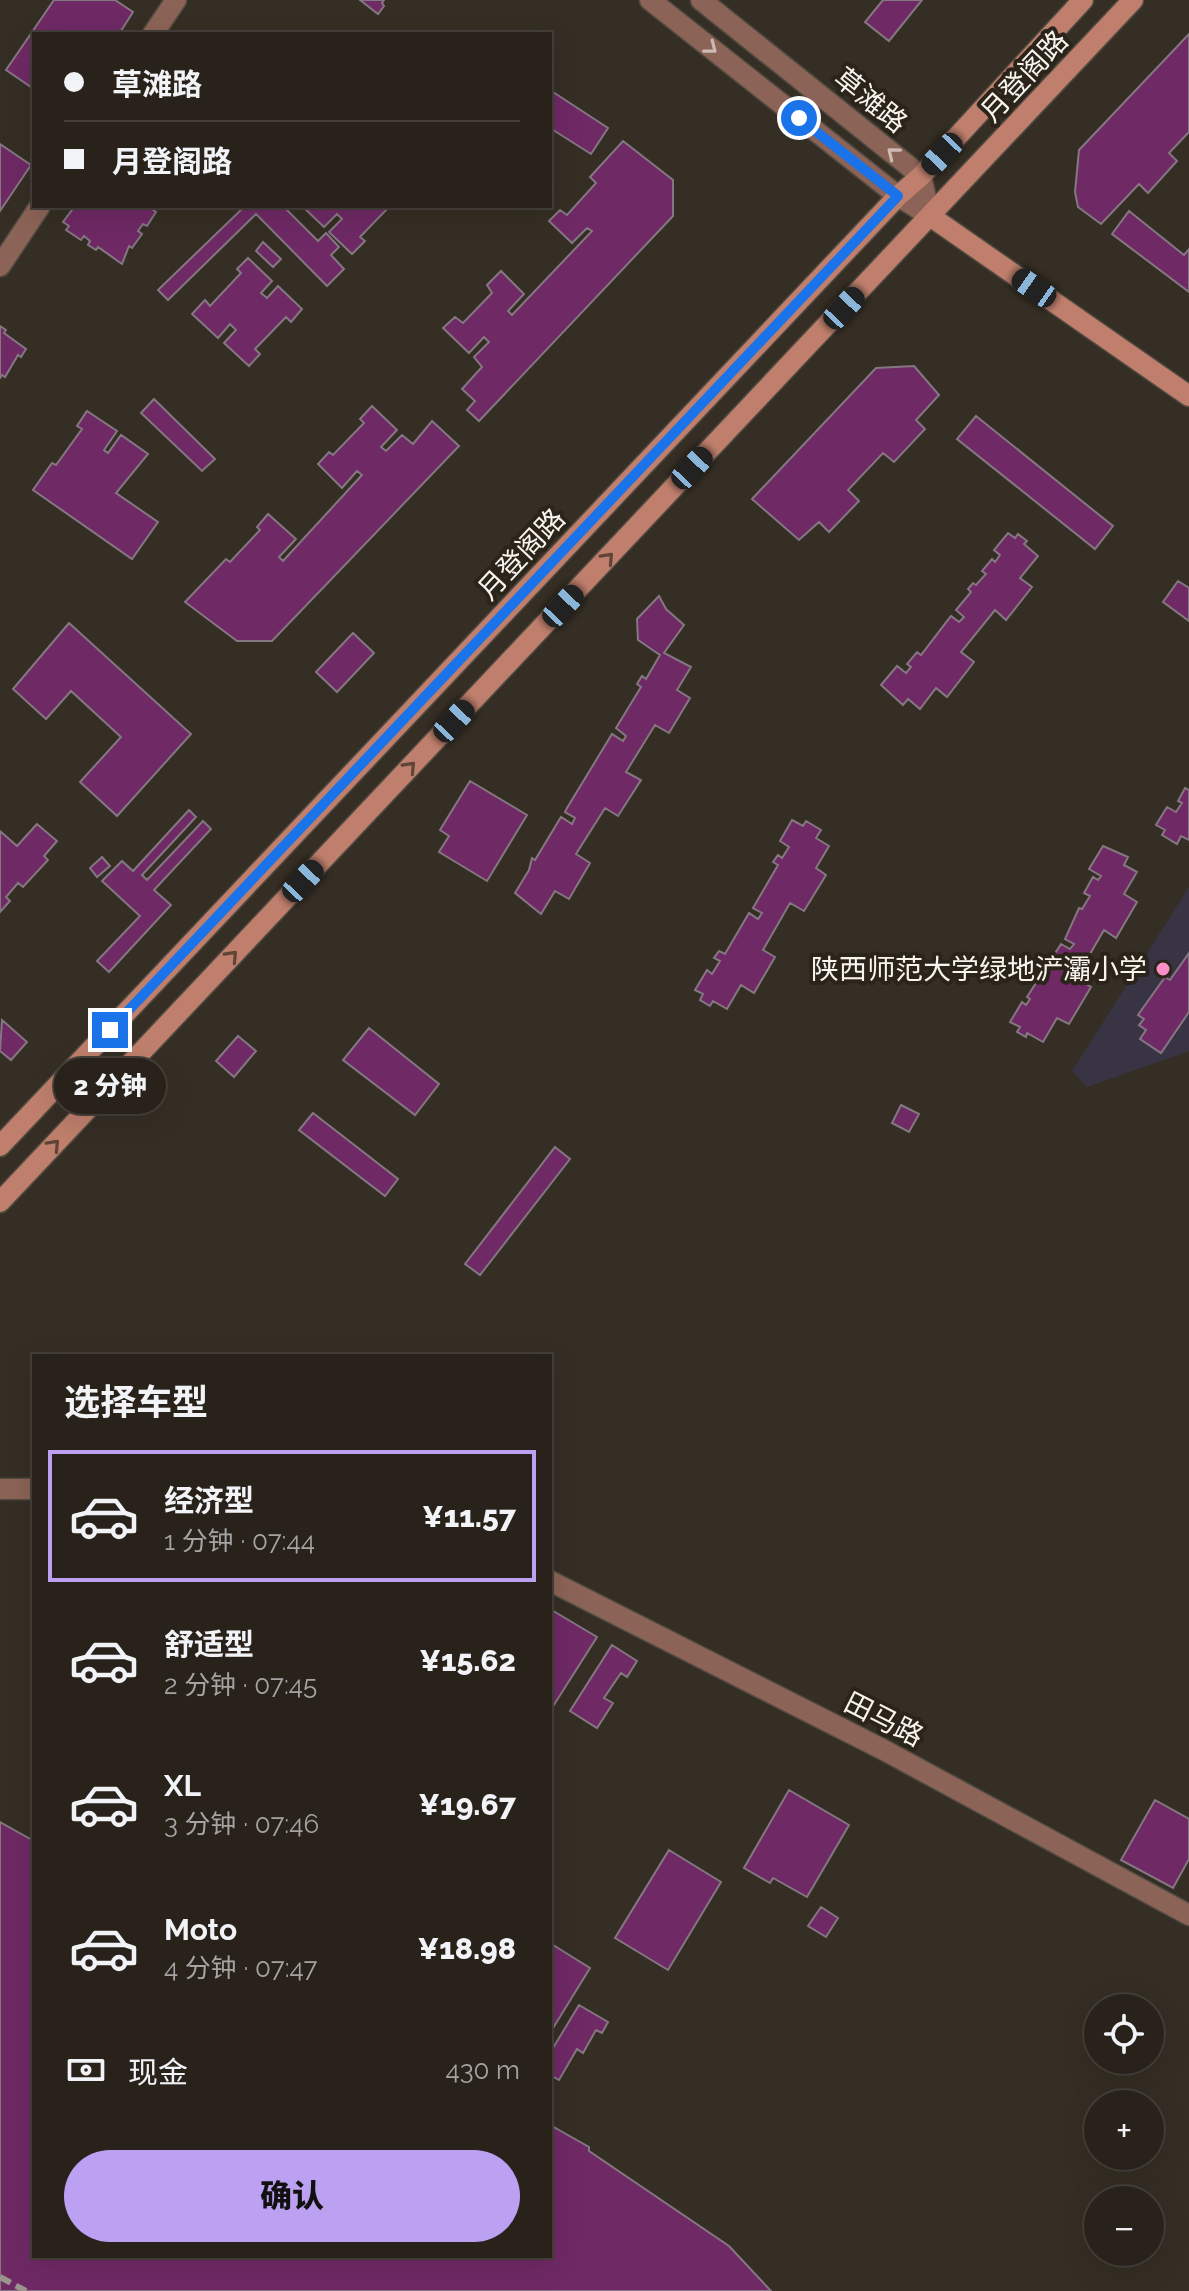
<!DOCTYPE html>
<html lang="zh">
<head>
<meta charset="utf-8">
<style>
	body { margin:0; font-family:Raleway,"Noto Sans SC",sans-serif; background:#302a24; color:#f1f3f6; height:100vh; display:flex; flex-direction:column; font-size:30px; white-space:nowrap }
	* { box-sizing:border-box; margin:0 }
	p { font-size:26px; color:#a5a4a3 }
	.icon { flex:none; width:44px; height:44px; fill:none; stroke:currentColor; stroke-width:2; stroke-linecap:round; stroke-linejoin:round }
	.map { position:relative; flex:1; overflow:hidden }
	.details { position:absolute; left:32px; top:1354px; width:520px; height:904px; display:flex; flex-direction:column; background:#28221b; border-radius:0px; box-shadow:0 8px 32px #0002,0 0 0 2px #443f3a }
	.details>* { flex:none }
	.hud { position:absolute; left:32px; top:32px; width:520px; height:176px; border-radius:0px; box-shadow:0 8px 32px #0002,0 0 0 2px #443f3a; display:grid; align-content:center; height:176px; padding:0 32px; background:#28221b }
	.buttons { position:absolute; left:1084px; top:1994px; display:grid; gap:16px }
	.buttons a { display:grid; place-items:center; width:80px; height:80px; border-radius:50%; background:#28221b; box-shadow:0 8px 32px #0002,0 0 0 2px #443f3a; font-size:40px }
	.end { position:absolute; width:36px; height:36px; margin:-18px; border:10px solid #1a73e8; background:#fff; box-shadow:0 0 0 4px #fff }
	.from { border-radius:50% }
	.bubble { position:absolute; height:56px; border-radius:28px; background:#28221b; box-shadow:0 8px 32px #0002,0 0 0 2px #443f3a; font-size:26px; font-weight:800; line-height:56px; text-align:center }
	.car { position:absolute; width:24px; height:48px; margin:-24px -12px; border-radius:10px; box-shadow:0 0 6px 2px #0007; background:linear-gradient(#222 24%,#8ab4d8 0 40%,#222 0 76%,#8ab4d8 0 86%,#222 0) }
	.hud b { display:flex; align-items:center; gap:28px; height:76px; font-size:30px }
	.hud b+b { border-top:2px solid #443f3a }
	.hud i { width:20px; height:20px; background:#f1f3f6 }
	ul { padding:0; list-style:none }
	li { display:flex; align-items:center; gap:24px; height:132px; margin:0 16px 12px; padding:0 16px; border:4px solid transparent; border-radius:0px }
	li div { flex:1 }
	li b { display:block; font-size:30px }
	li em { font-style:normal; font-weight:800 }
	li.selected { border-color:#bca0f2 }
	li>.icon { width:72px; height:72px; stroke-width:1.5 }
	h2 { padding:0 32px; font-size:36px; line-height:96px }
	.pay { display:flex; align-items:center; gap:20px; height:88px; padding:0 32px; font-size:30px }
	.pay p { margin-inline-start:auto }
	.primary-button { display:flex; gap:16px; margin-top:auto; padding:16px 32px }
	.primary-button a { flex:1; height:92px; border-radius:48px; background:#bca0f2; color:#111; font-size:32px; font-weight:800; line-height:92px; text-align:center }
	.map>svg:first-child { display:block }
	.education { fill:#393444 }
	.building { fill:#6f2965; stroke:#847781; stroke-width:2 }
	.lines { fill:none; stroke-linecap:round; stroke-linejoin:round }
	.minor-casing { stroke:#504a40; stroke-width:23 }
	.tertiary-casing { stroke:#504a40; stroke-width:23 }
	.secondary-casing { stroke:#504a40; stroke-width:23 }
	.minor { stroke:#8c6357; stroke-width:20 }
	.tertiary { stroke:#8c6357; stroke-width:20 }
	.secondary { stroke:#bf7f6c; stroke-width:20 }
	.rail { stroke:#9b958d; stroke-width:6; stroke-dasharray:12 6; stroke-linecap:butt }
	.oneway { stroke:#cdbab2 }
	.oneway2 { stroke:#5f4437 }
	.route { stroke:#1a73e8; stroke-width:10 }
	.poi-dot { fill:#fa8fc8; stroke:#2b241a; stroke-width:3 }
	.labels { text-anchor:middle; stroke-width:8; stroke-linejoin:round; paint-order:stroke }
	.street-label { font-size:28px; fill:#f9f4ee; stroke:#2b241a }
	.poi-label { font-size:28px; fill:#f9f4ee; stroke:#2b241a; text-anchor:end }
</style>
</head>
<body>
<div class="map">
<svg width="1189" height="2291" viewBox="0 0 1189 2291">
	<rect width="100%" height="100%" fill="#352e24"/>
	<!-- education -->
	<path class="education" d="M1189 887V1051L1087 1087 1072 1071Z"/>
	<!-- building -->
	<path class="building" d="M54 0H115L133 12 119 34H34V89L6 70Z
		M360 0H384L382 3 384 6 378 14Z
		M883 0H922L889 41 865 22Z
		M1189 34V132L1169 153 1177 161 1148 193 1139 184 1101 224 1078 207 1075 192 1079 150Z
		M550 90 608 128 591 154 550 128Z
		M623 141 673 180V216L479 421 467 410 475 401 462 389 482 367 474 357 489 342 484 337 469 353 443 328 455 317 463 323 492 293 487 285 501 271 524 294 508 311 512 315 592 231 587 228 572 243 549 221 560 210 567 215 596 183 590 177Z
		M0 144 31 165 0 211Z
		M75 206H155L152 209 156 212 147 226 143 224 138 231 142 234 132 248 129 246 122 264 98 247 96 250 88 245 90 241 84 236 81 240 66 230 69 226 63 222Z
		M245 206H283L318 241 326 233 339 247 331 255 344 269 327 286 256 214 168 300 158 290Z
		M302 206H390L360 237 365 241 352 254 329 232 342 219 337 214 324 227Z
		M1129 211 1184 255 1189 249V292L1112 234Z
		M263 242 281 259 273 267 256 251Z
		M248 258 272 281 261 293 267 298 278 286 302 309 291 322 286 317 255 349 260 354 249 366 224 343 236 330 230 324 218 338 192 314 205 300 210 306 241 273 237 269Z
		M0 326 6 330 4 333 26 349 21 357 18 355 5 377 2 375 0 378Z
		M914 366 939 395 916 420 925 429 894 462 883 453 848 490 859 501 829 532 819 522 799 540 752 499 876 368Z
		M154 399 215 459 202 471 141 413Z
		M372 406 397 430 381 447 386 451 402 435 413 444 432 421 459 446 272 641H237L185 602 226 559 230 562 260 530 257 527 268 514 296 539 279 557 283 561 362 475 357 471 342 488 318 464 329 452 333 455 364 423 360 419Z
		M87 411 117 431 104 450 108 453 121 435 148 454 116 493 158 522 132 559 33 490 52 463 56 465 82 429 77 426Z
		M976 416 1113 526 1095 549 957 439Z
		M1008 533 1015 538 1018 534 1027 541 1024 544 1038 556 1020 578 1032 587 1006 620 995 610 961 652 974 662 947 697 936 688 920 709 908 699 903 705 881 685 897 666 906 673 911 667 907 664 917 652 921 655 951 616 959 622 964 617 956 610 971 592 968 589 973 583 976 585 986 574 982 571 992 559 995 562 1000 555 994 550Z
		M1178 581 1189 588V621L1163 602Z
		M659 596 666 609 684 625 664 653 691 667 677 690 690 698 669 733 655 725 626 772 641 780 618 816 605 808 576 854 590 863 569 899 555 891 541 914 515 893 529 870 532 858 535 860 561 817 572 824 575 818 565 812 567 808 612 734 623 741 626 736 616 728 641 687 637 684 642 676 646 679 660 655 638 640 637 619Z
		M69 623 191 734 117 816 80 782 121 737 71 691 46 719 13 689Z
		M353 633 374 653 337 692 316 672Z
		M470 781 527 815 487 881 439 852 449 836 440 830Z
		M1185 788 1189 790V840L1181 836 1177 844 1162 835 1165 830 1156 825 1167 807 1176 812 1182 803 1178 801Z
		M189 810 196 817 142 875 147 880 203 821 211 829 154 890 171 905 109 972 97 961 140 916 102 881 122 861 133 871Z
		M792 820 803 826 806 821 821 830 816 838 829 846 816 868 826 875 804 911 790 903 763 950 775 957 754 993 741 985 727 1009 713 1001 710 1006 700 1000 703 994 695 990 707 970 712 974 720 961 714 958 719 951 725 954 749 913 758 919 762 913 753 908 778 865 773 862 778 855 782 858 789 847 780 841Z
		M37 824 57 841 44 856 48 860 23 887 18 883 6 897 10 901 0 912V831L17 846Z
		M1103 846 1128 857 1124 865 1137 872 1124 894 1137 902 1116 938 1104 930 1076 978 1091 987 1069 1024 1057 1018 1043 1042 1027 1033 1026 1037 1017 1032 1020 1027 1010 1022 1022 1002 1026 1005 1030 999 1027 997 1061 944 1070 949 1074 944 1065 939 1079 908 1082 909 1090 896 1084 893 1093 877 1098 880 1101 876 1089 869Z
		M102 857 110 866 97 877 90 868Z
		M1189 953V1012L1161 1053 1140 1039 1146 1030 1139 1025 1144 1019 1138 1015 1165 977 1170 980Z
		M2 1020 27 1042 11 1060 0 1051Z
		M369 1028 439 1084 415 1115 343 1060Z
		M238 1036 256 1051 234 1077 216 1061Z
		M901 1105 919 1114 909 1132 892 1123Z
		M313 1113 398 1179 385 1196 299 1130Z
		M555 1147 570 1159 480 1275 465 1264Z
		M550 1609 597 1637 550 1711Z
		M612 1645 637 1661 627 1677 621 1673 604 1698 613 1703 597 1728 570 1711Z
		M789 1790 849 1825 807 1897 773 1878 770 1883 744 1868Z
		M1155 1800 1189 1819V1859L1173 1888 1121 1860Z
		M0 1822 34 1841V2256H550V2125L589 2147V2151L729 2246 771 2291H0Z
		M669 1850 721 1882 668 1970 615 1938Z
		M821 1907 838 1918 826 1937 808 1926Z
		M550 1943 590 1968 550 2033Z
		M579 2005 608 2022 602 2033 596 2030 583 2053 577 2049 559 2080 550 2075V2053Z"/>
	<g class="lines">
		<!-- minor casing -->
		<g class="minor-casing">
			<path id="minor" d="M153 34 176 0
				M0 266 40 206"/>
		</g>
		<!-- tertiary casing -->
		<g class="tertiary-casing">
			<path id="tertiary" d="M650 0 898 196 930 216
				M701 0 921 176 930 216
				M0 1489H34
				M550 1581 882 1749 1189 1915"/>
		</g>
		<!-- secondary casing -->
		<g class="secondary-casing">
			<path id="secondary" d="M930 216 1189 396
				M0 1146 898 196 921 176 1083 0
				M0 1202 1133 0"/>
		</g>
		<!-- minor -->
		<use href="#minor" class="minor"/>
		<!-- tertiary -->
		<use href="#tertiary" class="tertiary"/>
		<!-- secondary -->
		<use href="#secondary" class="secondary"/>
		<!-- rail -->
		<path class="rail" d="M0 2277 26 2291"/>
	</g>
	<!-- one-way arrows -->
	<defs><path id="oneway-chevron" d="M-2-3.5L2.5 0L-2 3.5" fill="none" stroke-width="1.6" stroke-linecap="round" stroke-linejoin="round" transform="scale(2)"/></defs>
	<g class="oneway">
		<use href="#oneway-chevron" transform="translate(711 48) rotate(38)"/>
		<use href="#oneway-chevron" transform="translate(893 153) rotate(-141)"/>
	</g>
	<g class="oneway2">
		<use href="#oneway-chevron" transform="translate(608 558) rotate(-47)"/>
		<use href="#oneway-chevron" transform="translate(410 767) rotate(-47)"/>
		<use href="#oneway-chevron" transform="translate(232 956) rotate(-47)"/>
		<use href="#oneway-chevron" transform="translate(54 1145) rotate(-47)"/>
	</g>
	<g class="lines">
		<!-- route -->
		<path class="route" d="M110 1030 898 196 799 118"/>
	</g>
	<!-- markers -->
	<circle class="poi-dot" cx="1163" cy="969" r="8"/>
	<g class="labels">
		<!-- street labels -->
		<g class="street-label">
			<text transform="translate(1024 76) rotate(-47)" y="10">月登阁路</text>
			<text transform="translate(871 100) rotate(39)" y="10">草滩路</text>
			<text transform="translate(521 554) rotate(-47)" y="10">月登阁路</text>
			<text transform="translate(884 1719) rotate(27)" y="10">田马路</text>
		</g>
		<!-- poi labels -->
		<g class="poi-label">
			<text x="1147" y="979">陕西师范大学绿地浐灞小学</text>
		</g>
	</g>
</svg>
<div class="buttons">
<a><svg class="icon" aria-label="locate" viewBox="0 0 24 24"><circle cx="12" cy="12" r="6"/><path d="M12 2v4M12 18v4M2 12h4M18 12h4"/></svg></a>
<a>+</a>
<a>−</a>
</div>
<i class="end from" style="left:799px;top:118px"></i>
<i class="end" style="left:110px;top:1030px"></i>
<div class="bubble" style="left:54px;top:1058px;width:112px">2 分钟</div>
<i class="car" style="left:942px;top:154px;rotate:223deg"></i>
<i class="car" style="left:1034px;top:288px;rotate:305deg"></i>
<i class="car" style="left:844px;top:308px;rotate:43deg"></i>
<i class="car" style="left:692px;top:468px;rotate:43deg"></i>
<i class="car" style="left:563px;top:606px;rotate:43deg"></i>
<i class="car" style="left:454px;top:721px;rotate:43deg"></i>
<i class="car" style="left:303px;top:881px;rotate:43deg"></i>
<div class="hud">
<b><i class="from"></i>草滩路</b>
<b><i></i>月登阁路</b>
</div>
<section class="details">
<h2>选择车型</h2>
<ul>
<li class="selected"><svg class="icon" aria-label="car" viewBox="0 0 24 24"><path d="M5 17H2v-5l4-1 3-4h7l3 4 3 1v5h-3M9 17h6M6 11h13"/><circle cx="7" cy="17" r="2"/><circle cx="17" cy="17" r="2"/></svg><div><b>经济型</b><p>1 分钟 · 07:44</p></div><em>¥11.57</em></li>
<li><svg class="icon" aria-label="car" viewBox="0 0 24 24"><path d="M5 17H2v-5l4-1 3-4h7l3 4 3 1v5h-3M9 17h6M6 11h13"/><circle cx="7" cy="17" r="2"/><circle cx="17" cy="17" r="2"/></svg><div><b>舒适型</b><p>2 分钟 · 07:45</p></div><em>¥15.62</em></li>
<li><svg class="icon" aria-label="car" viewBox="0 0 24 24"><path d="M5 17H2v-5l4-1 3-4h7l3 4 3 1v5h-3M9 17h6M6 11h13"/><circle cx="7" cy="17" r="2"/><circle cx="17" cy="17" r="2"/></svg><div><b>XL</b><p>3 分钟 · 07:46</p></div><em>¥19.67</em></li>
<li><svg class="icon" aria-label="car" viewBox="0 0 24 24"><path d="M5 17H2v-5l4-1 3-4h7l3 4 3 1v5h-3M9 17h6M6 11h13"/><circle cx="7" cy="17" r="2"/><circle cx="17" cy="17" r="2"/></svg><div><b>Moto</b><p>4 分钟 · 07:47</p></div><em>¥18.98</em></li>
</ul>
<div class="pay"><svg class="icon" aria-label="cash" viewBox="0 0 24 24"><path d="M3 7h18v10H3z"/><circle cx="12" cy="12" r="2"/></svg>现金<p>430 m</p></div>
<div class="primary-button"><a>确认</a></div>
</section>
</div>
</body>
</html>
